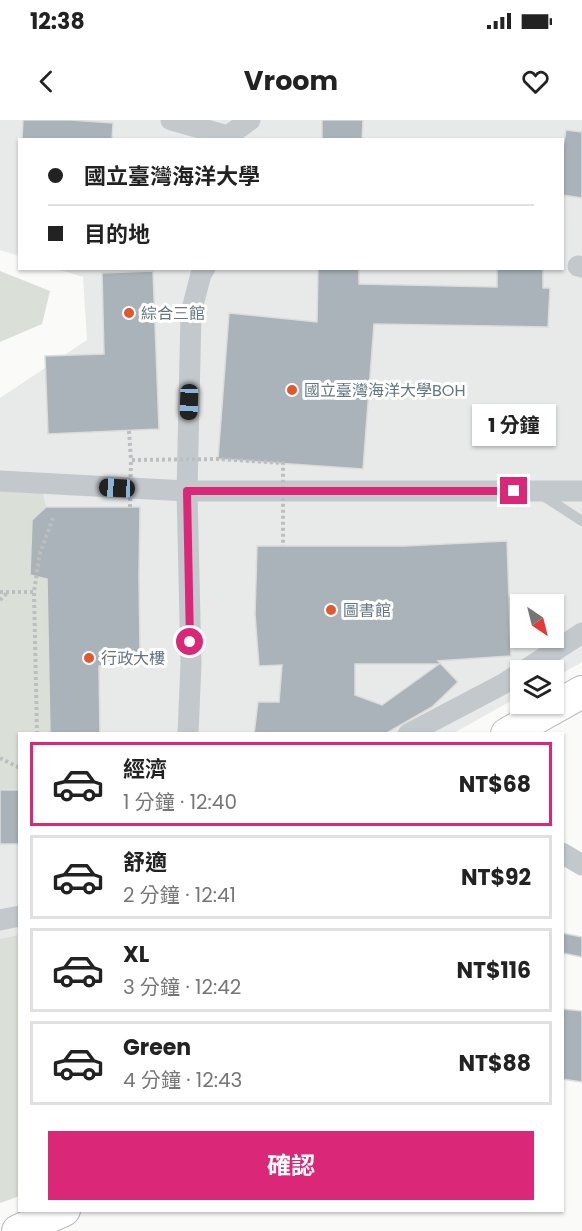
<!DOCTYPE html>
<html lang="zh-TW">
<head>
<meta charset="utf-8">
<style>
	body { margin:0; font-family:Poppins,"Noto Sans TC",sans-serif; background:#f2f2f2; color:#222; height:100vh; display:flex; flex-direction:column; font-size:22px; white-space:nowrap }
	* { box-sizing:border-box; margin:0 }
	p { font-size:20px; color:#767676 }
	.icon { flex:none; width:33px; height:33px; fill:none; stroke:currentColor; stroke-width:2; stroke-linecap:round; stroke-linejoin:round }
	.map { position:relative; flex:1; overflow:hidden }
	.details { position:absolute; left:18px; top:612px; width:546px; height:480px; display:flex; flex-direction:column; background:#fff; border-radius:0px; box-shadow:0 2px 4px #0004 }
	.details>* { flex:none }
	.hud { position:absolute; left:18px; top:18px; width:546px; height:132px; border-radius:0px; box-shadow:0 2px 4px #0004; display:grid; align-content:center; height:132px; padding:0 30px; background:#fff }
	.needle { width:39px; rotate:145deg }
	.fabs { position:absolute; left:510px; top:474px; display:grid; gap:12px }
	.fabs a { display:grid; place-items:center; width:54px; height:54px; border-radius:0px; background:#fff; box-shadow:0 2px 4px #0004; font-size:30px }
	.end { position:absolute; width:27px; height:27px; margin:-14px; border:8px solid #db2777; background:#fff; box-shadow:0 0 0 3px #fff }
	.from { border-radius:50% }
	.bubble { position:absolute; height:42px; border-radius:0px; background:#fff; box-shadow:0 2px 4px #0004; font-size:20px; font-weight:700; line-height:42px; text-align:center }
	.car { position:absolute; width:18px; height:36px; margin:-18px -9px; border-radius:8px; box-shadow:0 0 4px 2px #0007; background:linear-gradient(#222 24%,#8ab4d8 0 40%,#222 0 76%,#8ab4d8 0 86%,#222 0) }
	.hud b { display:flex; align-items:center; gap:21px; height:57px; font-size:22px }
	.hud b+b { border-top:2px solid #e0e0e0 }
	.hud i { width:15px; height:15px; background:#222 }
	ul { padding:10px 0 0; list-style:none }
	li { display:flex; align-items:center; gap:18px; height:84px; margin:0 12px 9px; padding:0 18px; border:3px solid #e0e0e0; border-radius:0px }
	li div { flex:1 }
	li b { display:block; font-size:22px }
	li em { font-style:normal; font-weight:700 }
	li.on { border-color:#db2777 }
	li>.icon { width:54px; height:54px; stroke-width:1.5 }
	.action { display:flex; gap:12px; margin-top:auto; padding:12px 30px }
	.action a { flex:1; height:69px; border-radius:0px; background:#db2777; color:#fff; font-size:24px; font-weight:700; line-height:69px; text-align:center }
	.status { display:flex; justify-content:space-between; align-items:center; height:42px; padding:0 30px; background:#fff; direction:ltr }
	.status svg { height:16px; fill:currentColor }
	header { display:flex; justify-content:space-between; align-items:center; height:78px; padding:0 30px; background:#fff; font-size:27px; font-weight:700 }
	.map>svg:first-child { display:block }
	.built { fill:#e8e9e9; fill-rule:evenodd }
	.green { fill:#dadfd7 }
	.building { fill:#aab3b9; stroke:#dcdcda; stroke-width:1.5; fill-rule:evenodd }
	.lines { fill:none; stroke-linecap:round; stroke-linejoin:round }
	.primary-casing { stroke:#b5babe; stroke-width:34 }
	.path { stroke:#bbbfc2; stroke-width:4; stroke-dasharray:3 3; stroke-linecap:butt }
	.service { stroke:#c3c8cc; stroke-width:10 }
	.minor { stroke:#c3c8cc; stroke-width:21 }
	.primary { stroke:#fff; stroke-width:32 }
	.path-bridge { stroke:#bbbfc2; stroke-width:4; stroke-dasharray:3 3; stroke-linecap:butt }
	.route { stroke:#db2777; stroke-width:8 }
	.poi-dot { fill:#e4572e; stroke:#fff; stroke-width:2 }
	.labels { text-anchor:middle; stroke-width:6; stroke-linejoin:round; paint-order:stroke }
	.poi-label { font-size:16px; fill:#657683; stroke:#fff; text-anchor:start }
</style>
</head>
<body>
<div class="status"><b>12:38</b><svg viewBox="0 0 49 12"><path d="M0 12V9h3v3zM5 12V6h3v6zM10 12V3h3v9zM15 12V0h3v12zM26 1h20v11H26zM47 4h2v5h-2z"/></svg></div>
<header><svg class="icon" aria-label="back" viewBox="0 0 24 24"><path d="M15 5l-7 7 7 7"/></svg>Vroom<svg class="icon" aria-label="heart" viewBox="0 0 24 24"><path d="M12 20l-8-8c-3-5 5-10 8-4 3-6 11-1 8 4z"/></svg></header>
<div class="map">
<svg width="582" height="1111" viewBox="0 0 582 1111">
	<rect width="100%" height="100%" fill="#fafaf8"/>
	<!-- built -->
	<path class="built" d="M0 0H582V542L554 558V550H520V576L454 613 20 614V1076L0 1083V278L87 220 83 157 57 149 562 148V20H20L19 136 0 130ZM520 484H554V518H520Z"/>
	<!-- green -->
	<path class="green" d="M0 151 50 171 42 204 0 222Z
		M0 363 41 365 46 387 32 400 30 454 47 459 50 613 20 614 19 669H0Z
		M19 815V1076L0 1083V819Z"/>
	<!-- building -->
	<path class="building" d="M23 0H71L113 3 112 20H22Z
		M322 0H363L362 20H322Z
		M566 10 582 12V78L562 75V35Z
		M318 148H359V164L497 167V148H543V168H550L548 207 374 204 363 349 218 339 229 193 317 202Z
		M153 151 159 309 48 314 45 236 104 234 102 153Z
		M46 387H140L139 457 140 531 119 546H99L100 614H50L47 459 30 455 32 400Z
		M507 421 511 536 438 541 458 562 432 587 385 614H254L258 582H279L282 545 259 546 255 494 257 426H404ZM355 544H439L382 585 355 575Z
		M0 670H20V724H0Z
		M562 813 582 817V837L562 833Z
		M562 889 582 891V962L562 959Z"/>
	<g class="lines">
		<!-- primary casing -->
		<g class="primary-casing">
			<path id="primary" d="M507 614 582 572
				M18 1111 64 1090"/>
		</g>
		<!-- path -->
		<path class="path" d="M129 311 131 340
			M0 472H34
			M0 480 7 473
			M37 614 34 472 40 433 53 398
			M0 638 20 648"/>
		<!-- service -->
		<path class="service" d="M542 375 582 401"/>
		<!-- minor -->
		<path class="minor" d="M171 0 228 16 250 0
			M578 146 582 147
			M0 361 187 371H582
			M525 550 582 513
			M188 614 191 543 187 371 191 193 201 154 205 148
			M408 614 505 563 520 553
			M562 733 582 745
			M0 800 20 796"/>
		<!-- primary -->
		<use href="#primary" class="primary"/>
		<!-- path-bridge -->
		<path class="path-bridge" d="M130 387 131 340 218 339 283 343V426"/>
	</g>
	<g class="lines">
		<!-- route -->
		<path class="route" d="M190 522 187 371H514"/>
	</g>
	<!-- markers -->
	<g class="poi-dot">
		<circle cx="129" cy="193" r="6"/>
		<circle cx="292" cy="270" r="6"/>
		<circle cx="331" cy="490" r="6"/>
		<circle cx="89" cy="538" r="6"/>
	</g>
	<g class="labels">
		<!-- poi labels -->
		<g class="poi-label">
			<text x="141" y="199">綜合三館</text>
			<text x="304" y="276">國立臺灣海洋大學BOH</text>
			<text x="343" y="496">圖書館</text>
			<text x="101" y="544">行政大樓</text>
		</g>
	</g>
</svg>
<div class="fabs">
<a><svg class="needle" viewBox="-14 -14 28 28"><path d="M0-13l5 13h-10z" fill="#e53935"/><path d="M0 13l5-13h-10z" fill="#767676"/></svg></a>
<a><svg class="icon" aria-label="layers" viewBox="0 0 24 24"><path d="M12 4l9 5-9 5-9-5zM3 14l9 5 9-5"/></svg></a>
</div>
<i class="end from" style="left:190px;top:522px"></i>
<i class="end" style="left:514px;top:371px"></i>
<div class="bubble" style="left:472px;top:284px;width:84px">1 分鐘</div>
<i class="car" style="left:189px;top:282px;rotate:182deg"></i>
<i class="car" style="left:117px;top:368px;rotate:273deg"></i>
<div class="hud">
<b><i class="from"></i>國立臺灣海洋大學</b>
<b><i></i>目的地</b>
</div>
<section class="details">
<ul>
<li class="on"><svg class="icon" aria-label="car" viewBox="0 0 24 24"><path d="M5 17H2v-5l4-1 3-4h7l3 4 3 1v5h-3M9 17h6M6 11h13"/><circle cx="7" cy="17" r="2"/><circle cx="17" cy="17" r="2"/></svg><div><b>經濟</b><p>1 分鐘 · 12:40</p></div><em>NT$68</em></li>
<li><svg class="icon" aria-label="car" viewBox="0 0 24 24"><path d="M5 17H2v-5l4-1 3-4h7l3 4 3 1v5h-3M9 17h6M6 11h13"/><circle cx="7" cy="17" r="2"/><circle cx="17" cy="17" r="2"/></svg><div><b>舒適</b><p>2 分鐘 · 12:41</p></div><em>NT$92</em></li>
<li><svg class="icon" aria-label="car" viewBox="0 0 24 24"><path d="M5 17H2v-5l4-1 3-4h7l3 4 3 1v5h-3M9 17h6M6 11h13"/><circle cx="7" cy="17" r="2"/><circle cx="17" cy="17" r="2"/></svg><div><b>XL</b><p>3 分鐘 · 12:42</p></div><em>NT$116</em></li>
<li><svg class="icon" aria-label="car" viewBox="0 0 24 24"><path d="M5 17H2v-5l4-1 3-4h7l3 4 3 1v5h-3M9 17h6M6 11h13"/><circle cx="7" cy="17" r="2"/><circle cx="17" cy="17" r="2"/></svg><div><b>Green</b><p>4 分鐘 · 12:43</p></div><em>NT$88</em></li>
</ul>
<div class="action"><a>確認</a></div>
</section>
</div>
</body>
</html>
